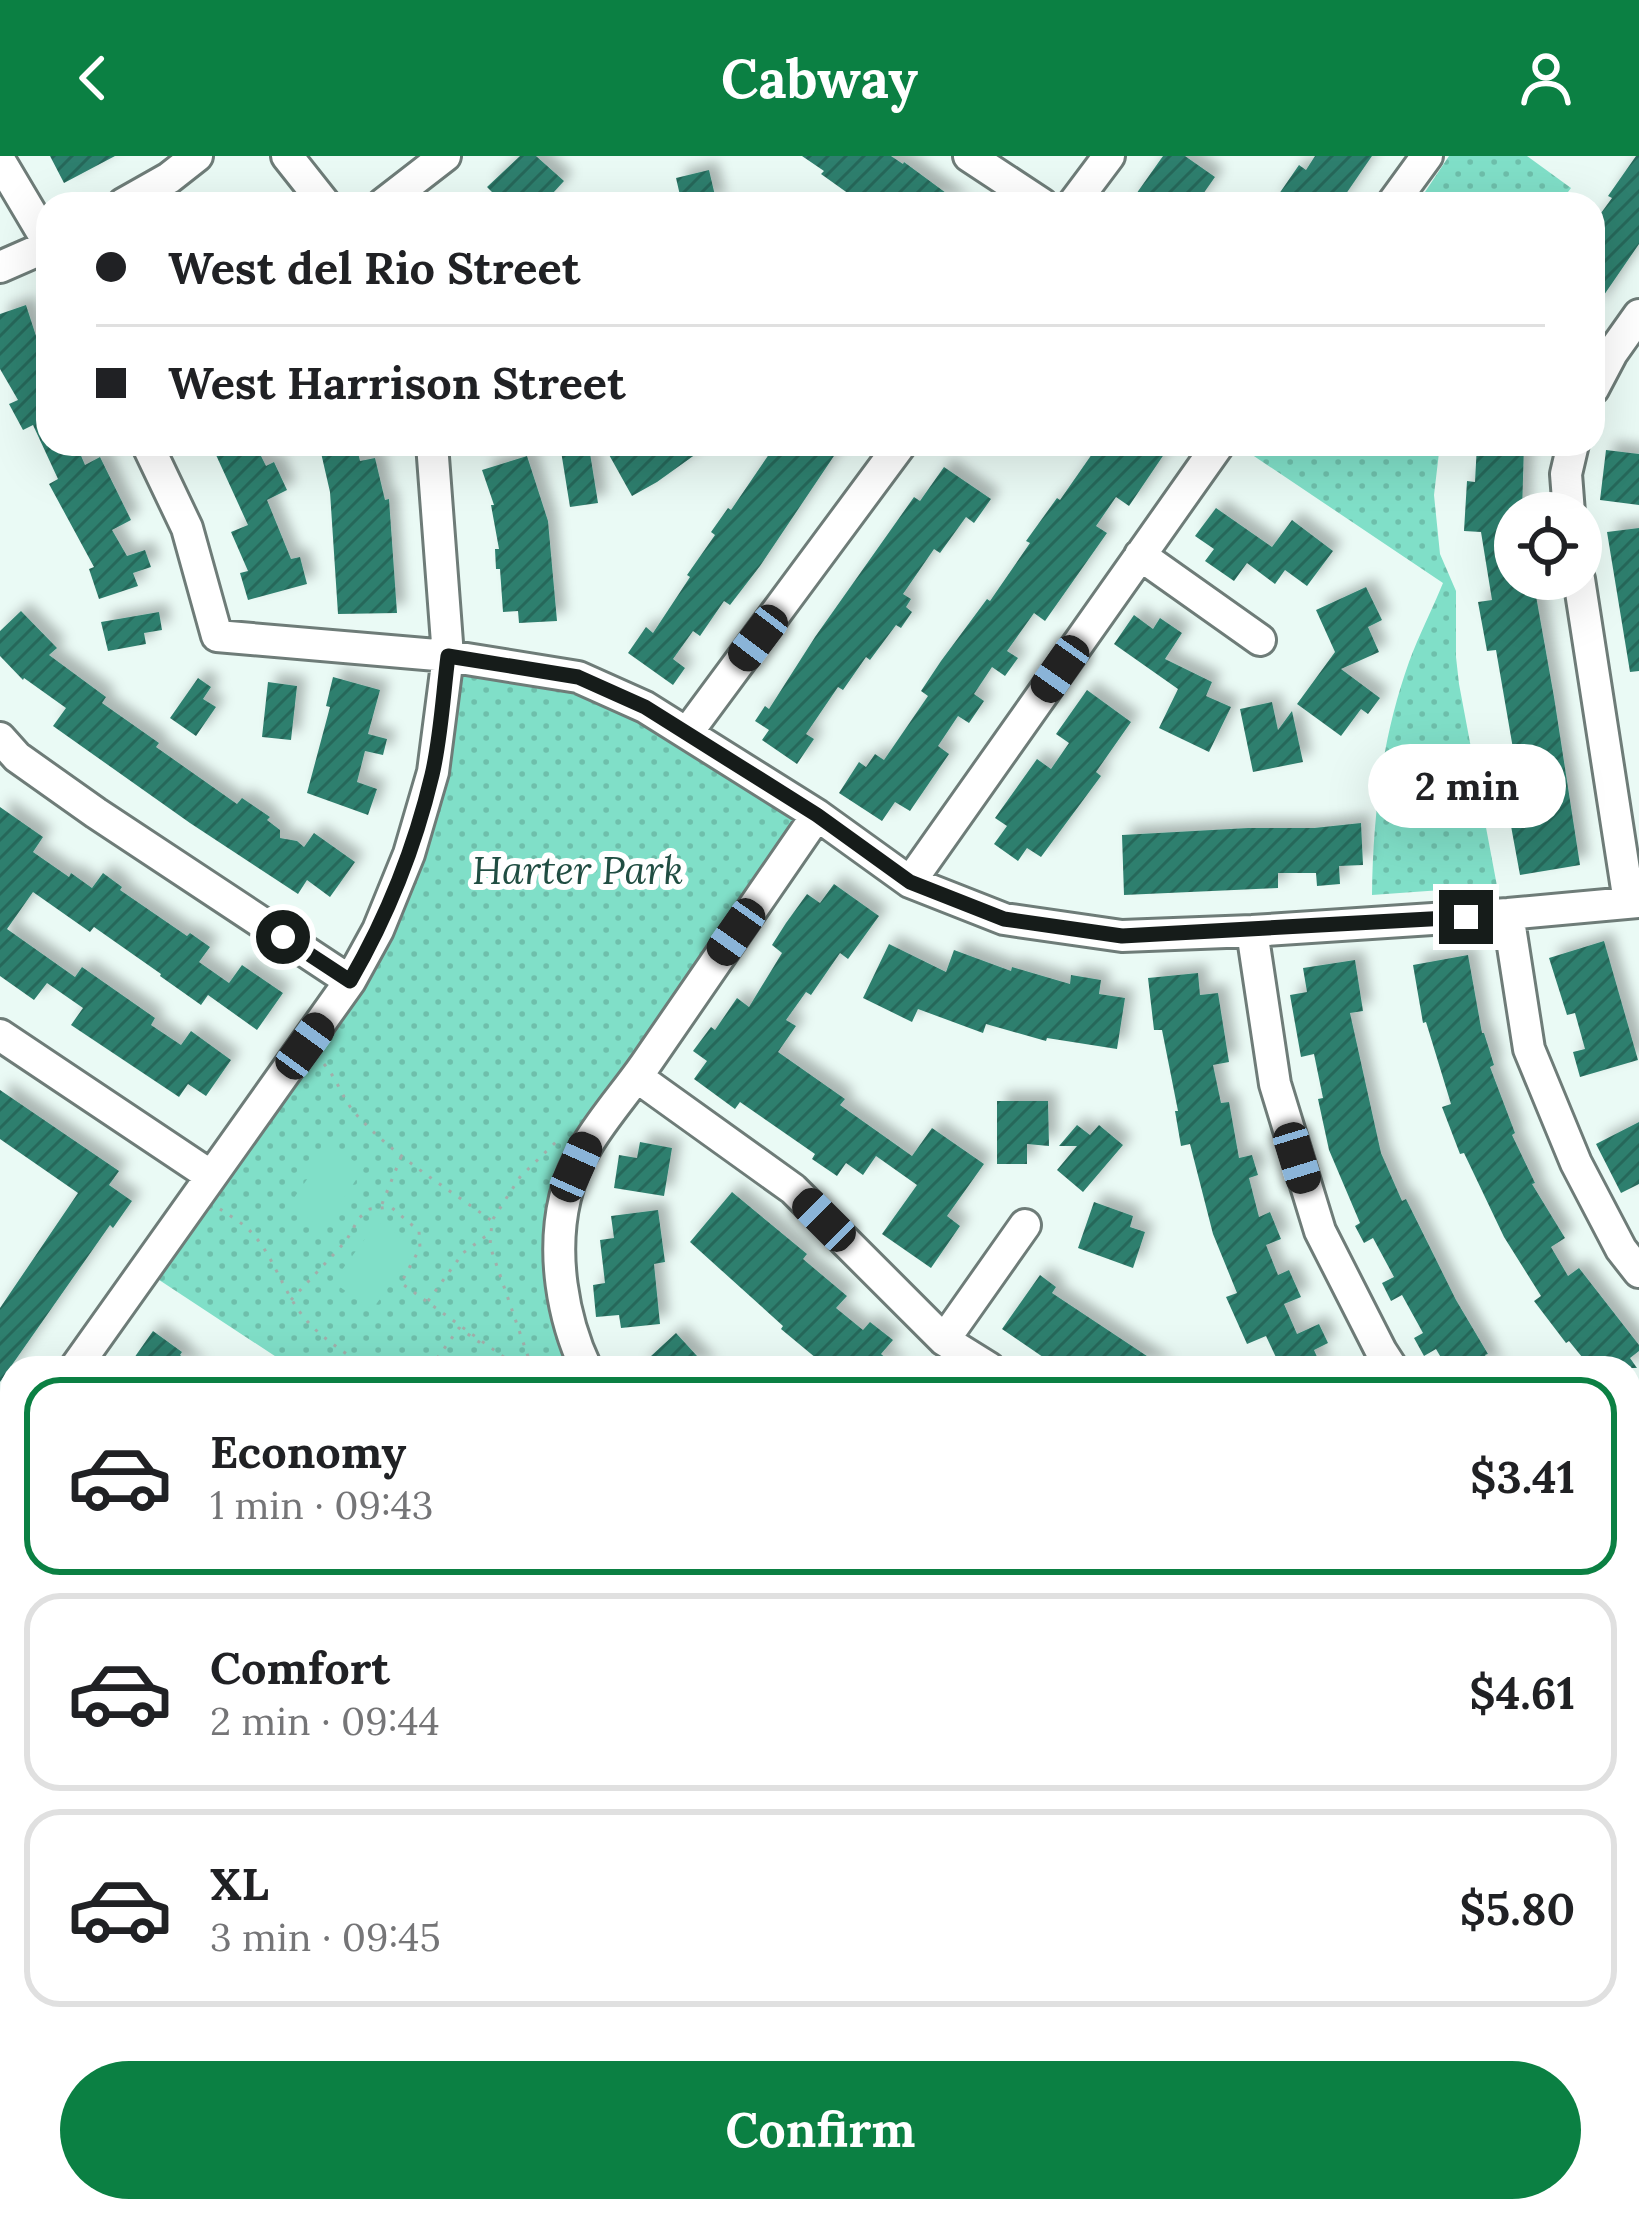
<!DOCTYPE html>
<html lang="en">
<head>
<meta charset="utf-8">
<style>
	body { margin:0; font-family:Lora,serif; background:#f6f6f6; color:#202124; height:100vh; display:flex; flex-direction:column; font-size:45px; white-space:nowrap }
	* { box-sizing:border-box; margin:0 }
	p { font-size:39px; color:#757577 }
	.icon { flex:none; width:66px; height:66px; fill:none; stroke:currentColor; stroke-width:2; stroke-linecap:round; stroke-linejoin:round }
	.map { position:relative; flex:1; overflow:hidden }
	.side { position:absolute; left:0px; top:1200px; width:1641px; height:867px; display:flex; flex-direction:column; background:#fff; border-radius:36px 36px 0 0; box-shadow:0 12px 48px #0002 }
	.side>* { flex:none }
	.banner { position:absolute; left:36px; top:36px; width:1569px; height:264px; border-radius:36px; box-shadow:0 12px 48px #0002; display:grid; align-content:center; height:264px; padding:0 60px; background:#fff }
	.fabs { position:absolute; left:1494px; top:336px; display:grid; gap:24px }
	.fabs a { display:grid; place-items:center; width:108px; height:108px; border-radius:50%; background:#fff; box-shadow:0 12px 48px #0002; font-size:60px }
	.end { position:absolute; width:54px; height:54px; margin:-27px; border:15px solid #161c1a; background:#fff; box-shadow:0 0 0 6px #fff }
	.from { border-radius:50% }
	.bubble { position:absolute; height:84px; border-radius:42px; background:#fff; box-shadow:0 12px 48px #0002; font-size:39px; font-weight:800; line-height:84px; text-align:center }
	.car { position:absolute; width:36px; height:72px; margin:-36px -18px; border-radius:15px; box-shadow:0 0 9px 3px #0007; background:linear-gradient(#222 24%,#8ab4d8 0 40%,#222 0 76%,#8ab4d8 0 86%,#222 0) }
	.banner b { display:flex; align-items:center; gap:42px; height:114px; font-size:45px }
	.banner b+b { border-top:3px solid #e0e0e0 }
	.banner i { width:30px; height:30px; background:#202124 }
	ul { padding:21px 0 0; list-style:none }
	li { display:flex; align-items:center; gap:36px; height:198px; margin:0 24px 18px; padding:0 36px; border:6px solid #e0e0e0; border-radius:36px }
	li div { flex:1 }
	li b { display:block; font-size:45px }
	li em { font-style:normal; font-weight:800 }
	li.active { border-color:#0b8043 }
	li>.icon { width:108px; height:108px; stroke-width:1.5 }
	.button { display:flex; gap:24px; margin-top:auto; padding:24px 60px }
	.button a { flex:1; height:138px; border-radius:72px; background:#0b8043; color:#fff; font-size:48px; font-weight:800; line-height:138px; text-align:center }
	header { display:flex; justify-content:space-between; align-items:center; height:156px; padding:0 60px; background:#0b8043; color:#fff; font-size:54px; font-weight:800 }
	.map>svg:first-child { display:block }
	.grass { fill:url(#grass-dots) }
	.pitch { fill:#80dfc8 }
	.building { fill:url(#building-hatch); filter:url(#shadow) }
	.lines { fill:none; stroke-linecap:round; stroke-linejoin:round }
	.minor-casing { stroke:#6e7c78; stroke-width:36 }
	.path { stroke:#a1aeaa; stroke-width:3; stroke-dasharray:3 9; stroke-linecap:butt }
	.minor { stroke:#fff; stroke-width:30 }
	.route { stroke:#161c1a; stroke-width:15 }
	.labels { text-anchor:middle; stroke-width:12; stroke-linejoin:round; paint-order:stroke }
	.park-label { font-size:39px; font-style:italic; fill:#204d42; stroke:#fff }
</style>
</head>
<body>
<header><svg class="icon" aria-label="back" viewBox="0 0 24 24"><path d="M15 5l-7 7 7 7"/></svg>Cabway<svg class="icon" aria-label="person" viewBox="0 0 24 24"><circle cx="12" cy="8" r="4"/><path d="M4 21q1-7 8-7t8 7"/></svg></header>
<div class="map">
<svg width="1639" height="2065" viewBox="0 0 1639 2065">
	<defs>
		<pattern id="grass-dots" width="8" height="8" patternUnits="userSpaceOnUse" patternTransform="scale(3)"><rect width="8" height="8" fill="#80dfc8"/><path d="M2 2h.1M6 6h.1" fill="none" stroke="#6ebfab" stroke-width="1.8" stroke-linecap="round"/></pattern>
		<pattern id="building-hatch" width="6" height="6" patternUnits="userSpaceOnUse" patternTransform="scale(3)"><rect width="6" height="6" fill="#2f7f6e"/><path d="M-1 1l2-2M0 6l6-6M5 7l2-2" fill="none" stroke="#27675a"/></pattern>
		<filter id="shadow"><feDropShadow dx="9" dy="-9" stdDeviation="6" flood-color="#0004"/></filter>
	</defs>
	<rect width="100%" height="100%" fill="#eafaf5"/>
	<!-- grass -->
	<path class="grass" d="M1449 0H1527L1571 32 1559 48H1417Z
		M1241 288H1440L1434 339 1440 398 1456 435V501L1459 528 1497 730 1372 739C1373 659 1382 582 1409 506 1419 479 1432 454 1443 427L1239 290Z
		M448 500 578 521 817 659 565 1040 586 1212H293L144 1114 378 774Z"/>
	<!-- pitch -->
	<path class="pitch" d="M331 989 364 1012 323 1073 289 1049Z
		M378 1065 416 1093 372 1154 333 1126Z"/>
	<!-- building -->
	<path class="building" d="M50 0H115L64 27Z
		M520 0H536L564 25 543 48H482L494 38 487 31Z
		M802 0H891L903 8 904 6 961 48H863L821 18 824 15Z
		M1163 0H1185L1215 21 1196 48H1129Z
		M1315 0H1372L1339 48H1272L1299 9 1306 14Z
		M1636 0H1639V88L1593 155V68L1612 42 1608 40Z
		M709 14 717 48H682L676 22Z
		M26 149 37 183 41 181 48 192V288H76L85 309 100 301 131 364 112 374 127 400 145 394 151 411 133 417 138 430 99 443 89 413 94 411 49 328 58 323 33 269 23 274 9 248 18 244 0 213V158Z
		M211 288H255L266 310 274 306 287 334 267 344 291 403 300 401 307 428 248 444 240 417 248 415 231 376 248 369Z
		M319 288H356L360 305 375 302 385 344 389 343 397 457 338 458 330 336Z
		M603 288H710L657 326 632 340Z
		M776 288H842L760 410 730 449 724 445 700 480 693 475 673 503 685 512 673 529 628 497 646 471 653 477 690 421 687 419 715 379 711 376 728 352 731 354Z
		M1099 288H1171L1129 350 1116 341 1096 370 1107 377 1045 465 1034 457 1007 495 1018 502 1005 520 992 511 974 538 984 545 969 567 958 560 938 590 949 598 910 655 895 646 882 665 839 637 859 606 866 611 875 598 884 604 928 540 921 535 941 505 987 443 990 445 1030 387 1026 385 1057 342 1060 344Z
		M1477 288H1524L1522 357H1515V423H1533L1554 541 1580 709 1520 719 1511 670 1526 668 1496 494 1487 495 1478 446 1492 444 1481 376 1464 375 1467 325 1475 326Z
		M589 291 598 347 570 351 561 295Z
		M1606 294 1639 298V349L1600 344Z
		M527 300 548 365 557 465 519 467 518 455 503 456 500 413H496L495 393H499L491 349H494L482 314Z
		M944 311 991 343 974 367 966 361 940 397 934 393 903 438 911 443 906 451 912 456 901 472 896 469 870 504 866 501 843 534 838 531 806 578 814 583 797 608 762 584 769 574 755 565 765 550 769 553 815 481 914 341 920 345Z
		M1216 352 1272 391 1292 364 1333 395 1307 430 1285 414 1275 428 1247 407 1234 425 1205 405 1214 393 1195 380Z
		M1639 372V515L1630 516 1607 376Z
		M1366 431 1382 464 1368 471 1379 496 1341 513 1380 542 1368 558 1361 553 1341 580 1297 548 1335 496 1316 454Z
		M21 455 57 492 49 499 106 541 102 547 159 587 156 591 237 648 242 642 270 661 267 664 280 674V682L297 685 304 691 314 677 355 706 330 741 307 724 298 738 190 667 53 570 66 552 24 522 23 524 0 500V475Z
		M159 456 162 474 144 477 146 488 108 495 101 466Z
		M1134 459 1153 473 1160 462 1182 477 1165 503 1212 526 1206 540 1231 551 1209 596 1159 572 1178 533 1114 488Z
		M333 521 380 534 368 578 387 583 383 599 365 595 357 626 377 633 368 659 307 637 330 551 326 550Z
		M198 522 211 531 203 543 216 551 196 580 170 562Z
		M268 526 297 530 291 584 262 581Z
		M1087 534 1131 566 1096 616 1101 620 1041 701 1027 692 1018 705 994 688 1007 670 995 662 1037 603 1051 613 1069 587 1056 578Z
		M1272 546 1278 574 1292 555 1303 606 1253 616 1240 553Z
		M0 651 43 681 33 696 69 721 71 717 92 732 103 717 122 731 120 734 187 780 190 777 210 791 199 806 229 827 242 809 283 837 257 874 208 839 201 849 160 820 161 818 94 771 90 776 33 736 7 773 75 821 82 811 155 862 151 869 181 889 191 875 231 904 206 940 188 928 179 941 71 869 83 852 47 827 34 844 0 820Z
		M1361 667 1363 709 1339 710 1340 728 1317 730 1316 717H1278V732L1124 739 1122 679 1248 672H1314Z
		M834 728 879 760 848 803 840 797 811 839 806 836 786 864 796 870 778 896 845 943 840 949 912 1000 932 972 984 1008 947 1060 960 1070 931 1112 882 1078 917 1029 876 1000 863 1019 846 1007 837 1020 812 1003 815 998 740 946 735 953 694 923 707 905 693 895 711 871 715 874 737 842 749 851 782 797 772 789 786 767 807 738 820 747Z
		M1604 785 1638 904 1580 921 1573 896 1585 893 1575 857 1567 859 1549 802Z
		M889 788 946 816 954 794 1011 815 1012 811 1070 828 1071 819 1101 824 1099 838 1125 842 1117 893 1047 882 1046 885 986 868 983 877 918 853 912 866 863 842Z
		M1468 799 1482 877H1484L1494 909 1490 911 1515 977 1512 979 1535 1027 1532 1028 1565 1082 1551 1091 1568 1120 1579 1112 1639 1189V1195L1630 1202 1637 1212H1591L1569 1185 1566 1187 1534 1145 1541 1140 1504 1081 1464 997 1460 998 1442 951 1451 948 1426 866 1423 867 1413 809Z
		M1355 804 1363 855 1350 857 1381 997 1402 1045 1406 1043 1456 1144 1488 1198 1485 1199 1495 1212H1447L1436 1193 1424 1200 1414 1182 1423 1177 1402 1139 1391 1145 1382 1127 1394 1121 1373 1082 1364 1087 1355 1070 1360 1067 1329 994 1318 943 1323 942 1314 898 1301 901 1290 839 1307 836 1303 812Z
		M1198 817 1200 839 1218 837 1229 906 1213 909 1221 947 1229 946 1239 1002 1252 999 1258 1019 1249 1022 1259 1061 1270 1056 1281 1083 1266 1089 1278 1119 1289 1114 1301 1141 1284 1148 1297 1178 1319 1168 1328 1187 1314 1194 1322 1212H1281L1266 1180 1247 1188 1226 1141 1237 1137 1213 1078 1190 988 1181 990 1175 955H1178L1162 874H1154L1148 822Z
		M0 934 119 1015 109 1029 132 1045 113 1072 110 1069 0 1226V1152L78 1037 0 983Z
		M997 945H1048L1049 990 1027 988V1008H997Z
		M1639 966V1028L1621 1037 1596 988Z
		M1077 969 1090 979 1099 969 1123 989 1083 1036 1057 1014 1077 990H1059Z
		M640 986 672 992 664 1040 614 1032 619 999 637 1002Z
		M732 1036 807 1098 803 1103 847 1140 836 1152 863 1174 870 1166 893 1184 881 1198 898 1212H828L781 1173 783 1170 690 1086Z
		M1094 1046 1133 1060 1130 1071 1145 1076 1133 1112 1078 1092Z
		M658 1054 665 1106 654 1108 660 1168 621 1172 619 1159 596 1161 593 1129 605 1127 600 1084 614 1082 611 1060Z
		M1040 1119 1056 1131 1052 1137 1165 1212H1059L1002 1173Z
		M153 1175 182 1196 180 1199 198 1212H147L134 1202Z
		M676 1177 708 1212H638Z"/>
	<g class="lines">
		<!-- minor casing -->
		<g class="minor-casing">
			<path id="minor" d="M287 0 325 48
				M969 0 1042 48
				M0 5 48 86
				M123 48 169 22 197 0
				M383 48 445 0
				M1073 48 1109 0
				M1392 48 1427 0
				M0 111 48 90
				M1593 233 1612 197 1639 159
				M147 288 187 372 217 480 448 500 578 521 645 551 817 659 910 726 1004 763 1122 780 1252 775 1508 758 1639 746
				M1569 357 1566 318 1573 288
				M1140 399 1260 484
				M1579 423 1629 746
				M687 577 901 288
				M0 582 17 601 96 657 350 825
				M910 726 1219 288
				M1508 758 1529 893 1576 1007 1621 1093 1639 1116
				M1252 775 1275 928 1320 1075 1381 1195 1392 1212
				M0 879 211 1020
				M637 921 793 1033 944 1184 989 1212
				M944 1184 1025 1069
				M75 1212 350 825 378 774 409 698 433 616 448 500 432 288
				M586 1212C562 1161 552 1097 565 1042 577 989 615 952 645 909 702 826 760 743 817 659
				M1629 1285 1639 1275
				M0 1320 12 1303
				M0 1455 12 1464
				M1629 1476 1639 1484
				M1629 1897 1639 1883
				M1629 1938 1639 1945
				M558 2055 559 2065"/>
		</g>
		<!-- path -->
		<path class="path" d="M324 908C338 924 343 944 355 957 393 1000 446 1031 492 1065L490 1090 532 1212
			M382 1048 401 1001
			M220 1053C230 1060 243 1067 251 1076 275 1101 283 1138 307 1165 324 1184 346 1197 367 1212
			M493 1063 520 1021 559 983
			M291 1144 346 1085 359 1062 370 1053 391 1051 419 1075 420 1092 401 1127 519 1212
			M428 1145 463 1097 490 1077
			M430 1212 459 1172 482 1188"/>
		<!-- minor -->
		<use href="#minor" class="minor"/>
	</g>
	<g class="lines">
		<!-- route -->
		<path class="route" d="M283 781 350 825C387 761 415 691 432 619 441 581 443 539 448 500L578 521 645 551 817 659 910 726 1004 763 1122 780 1466 761"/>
	</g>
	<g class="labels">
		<!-- park labels -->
		<g class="park-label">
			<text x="578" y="728">Harter Park</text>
		</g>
	</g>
</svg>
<div class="fabs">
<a><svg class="icon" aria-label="locate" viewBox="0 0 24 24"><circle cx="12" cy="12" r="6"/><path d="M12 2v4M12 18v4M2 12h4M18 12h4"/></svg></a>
</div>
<i class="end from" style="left:283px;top:781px"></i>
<i class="end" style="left:1466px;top:761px"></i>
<div class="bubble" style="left:1368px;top:588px;width:198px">2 min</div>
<i class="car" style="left:758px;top:482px;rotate:217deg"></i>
<i class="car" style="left:1060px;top:513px;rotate:215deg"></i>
<i class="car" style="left:736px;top:776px;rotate:215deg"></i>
<i class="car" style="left:305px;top:890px;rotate:36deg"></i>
<i class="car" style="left:1297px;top:1002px;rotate:163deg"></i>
<i class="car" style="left:576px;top:1011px;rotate:24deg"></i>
<i class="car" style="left:824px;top:1064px;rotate:315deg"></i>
<div class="banner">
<b><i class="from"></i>West del Rio Street</b>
<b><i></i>West Harrison Street</b>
</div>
<section class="side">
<ul>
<li class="active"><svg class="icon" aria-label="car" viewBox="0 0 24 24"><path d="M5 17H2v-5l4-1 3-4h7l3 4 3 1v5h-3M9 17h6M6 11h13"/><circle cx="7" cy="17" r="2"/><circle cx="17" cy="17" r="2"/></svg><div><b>Economy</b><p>1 min · 09:43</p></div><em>$3.41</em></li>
<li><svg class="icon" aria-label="car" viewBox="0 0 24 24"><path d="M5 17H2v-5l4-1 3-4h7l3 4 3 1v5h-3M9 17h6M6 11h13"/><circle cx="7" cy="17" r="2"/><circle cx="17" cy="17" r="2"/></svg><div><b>Comfort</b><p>2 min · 09:44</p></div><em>$4.61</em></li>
<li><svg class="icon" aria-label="car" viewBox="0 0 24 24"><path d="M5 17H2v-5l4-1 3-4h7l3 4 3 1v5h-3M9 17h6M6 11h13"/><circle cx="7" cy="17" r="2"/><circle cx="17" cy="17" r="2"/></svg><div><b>XL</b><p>3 min · 09:45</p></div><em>$5.80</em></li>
</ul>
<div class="button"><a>Confirm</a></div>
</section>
</div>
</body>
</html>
